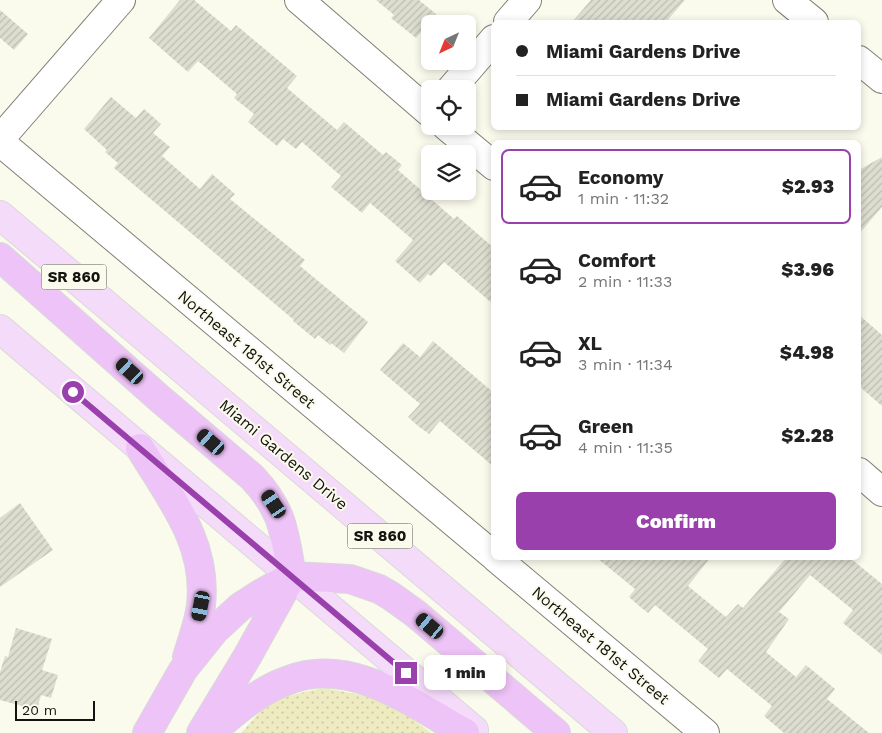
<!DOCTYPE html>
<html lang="en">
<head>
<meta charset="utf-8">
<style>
	body { margin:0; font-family:"Work Sans",sans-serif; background:#f2f2f2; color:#222; height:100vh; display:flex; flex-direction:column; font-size:19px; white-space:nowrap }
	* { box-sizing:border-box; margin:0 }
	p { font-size:16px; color:#767676 }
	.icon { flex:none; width:28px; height:28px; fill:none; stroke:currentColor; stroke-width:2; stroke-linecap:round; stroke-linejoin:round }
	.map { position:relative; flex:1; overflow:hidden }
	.details { position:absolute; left:491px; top:140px; width:370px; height:420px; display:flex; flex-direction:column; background:#fff; border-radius:8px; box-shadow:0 2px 8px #0003 }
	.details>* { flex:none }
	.top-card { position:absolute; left:491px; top:20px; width:370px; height:110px; border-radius:8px; box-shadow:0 2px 8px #0003; display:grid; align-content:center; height:110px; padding:0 25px; background:#fff }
	.needle { width:32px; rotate:223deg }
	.fabs { position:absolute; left:421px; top:15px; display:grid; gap:10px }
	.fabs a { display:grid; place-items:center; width:55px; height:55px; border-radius:8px; background:#fff; box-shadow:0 2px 8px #0003; font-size:25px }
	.scale { position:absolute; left:15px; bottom:12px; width:80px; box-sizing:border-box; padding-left:5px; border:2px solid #14140f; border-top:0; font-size:14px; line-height:18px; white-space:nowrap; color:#14140f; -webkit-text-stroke:4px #fafaed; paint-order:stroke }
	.end { position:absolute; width:22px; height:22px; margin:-11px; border:6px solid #9940ac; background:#fff; box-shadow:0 0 0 2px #fff }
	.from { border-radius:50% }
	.bubble { position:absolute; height:35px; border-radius:8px; background:#fff; box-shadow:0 2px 8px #0003; font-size:16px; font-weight:800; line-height:35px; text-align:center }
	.car { position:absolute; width:15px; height:30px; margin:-15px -8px; border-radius:6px; box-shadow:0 0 4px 1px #0007; background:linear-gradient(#222 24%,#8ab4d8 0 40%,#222 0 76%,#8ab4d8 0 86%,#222 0) }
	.top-card b { display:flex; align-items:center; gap:18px; height:48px; font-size:19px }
	.top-card b+b { border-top:1px solid #e0e0e0 }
	.top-card i { width:12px; height:12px; background:#222 }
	ul { padding:9px 0 0; list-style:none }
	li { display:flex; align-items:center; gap:15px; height:75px; margin:0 10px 8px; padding:0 15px; border:2px solid transparent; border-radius:8px }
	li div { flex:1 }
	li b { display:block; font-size:19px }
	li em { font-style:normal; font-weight:800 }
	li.current { border-color:#9940ac }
	li>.icon { width:45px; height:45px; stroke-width:1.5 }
	.primary-button { display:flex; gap:10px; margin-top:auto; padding:10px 25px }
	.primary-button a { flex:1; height:58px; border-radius:8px; background:#9940ac; color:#fff; font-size:20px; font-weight:800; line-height:58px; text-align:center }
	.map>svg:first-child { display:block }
	.grass { fill:url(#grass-dots) }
	.building { fill:url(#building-hatch) }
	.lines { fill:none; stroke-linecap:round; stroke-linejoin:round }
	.minor-casing { stroke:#7f7f73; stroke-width:30 }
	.primary-casing { stroke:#d9d9d9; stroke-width:30 }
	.motorway-casing { stroke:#d9d9d9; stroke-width:30 }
	.minor { stroke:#fff; stroke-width:28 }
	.primary { stroke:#f5dbfa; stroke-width:28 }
	.motorway { stroke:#eec3f7; stroke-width:28 }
	.route { stroke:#9940ac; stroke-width:6 }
	.labels { text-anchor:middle; stroke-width:4; stroke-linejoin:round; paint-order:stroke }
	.shield { fill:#fafaed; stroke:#595952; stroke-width:1 }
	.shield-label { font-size:15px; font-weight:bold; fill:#14140f }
	.street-label { font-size:16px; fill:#14140f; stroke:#fafaed }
</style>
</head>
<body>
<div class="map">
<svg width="882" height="733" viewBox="0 0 882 733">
	<defs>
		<pattern id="grass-dots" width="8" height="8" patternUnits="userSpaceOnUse" patternTransform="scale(1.25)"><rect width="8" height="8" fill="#eeebc1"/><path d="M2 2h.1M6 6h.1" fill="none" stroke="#cbc9a5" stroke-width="1.8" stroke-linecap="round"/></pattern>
		<pattern id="building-hatch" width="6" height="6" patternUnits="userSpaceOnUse" patternTransform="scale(1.25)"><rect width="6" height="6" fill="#ddddd0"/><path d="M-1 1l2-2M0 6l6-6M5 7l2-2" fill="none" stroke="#bdbdb1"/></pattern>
	</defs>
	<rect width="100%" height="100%" fill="#fafaed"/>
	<!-- grass -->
	<path class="grass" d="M325 688C345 692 367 695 385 703 401 710 417 722 431 733H242C266 699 287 695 325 688Z"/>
	<!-- building -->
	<path class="building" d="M180 0H194L231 31 236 25 297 76 287 88 337 130 344 122 383 155 386 152 402 165 398 170 454 219 457 216 494 248V305L444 262 431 276 428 274 420 283 395 261 413 240 370 203 362 213 331 187 341 176 302 142 296 149 283 139 277 146 248 122 254 114 234 98 237 94 198 61 188 72 149 38Z
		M376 0H419L436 14 416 38 391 18 394 15Z
		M591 0H685L666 22H572Z
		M0 10 28 34 14 50 0 38Z
		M111 97 136 118 144 109 161 124 153 133 170 147 162 156 200 189 212 174 235 194 230 199 305 260 300 266 368 322 344 353 331 343 330 345 318 335 315 339 293 321 294 320 114 168 118 163 105 152 107 150 84 129Z
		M882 157V207L859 234V170Z
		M859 315 882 335V406L859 386Z
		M433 341 494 393V467L440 421 429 434 418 426 408 417 420 404 380 370 403 343 420 357Z
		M20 503 53 550 0 587V518Z
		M597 558H710L688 586 726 617 738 604 743 608 786 558H850L882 584V655L843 623 853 610 810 575 779 612 789 619 766 652 796 677 806 665 835 689 827 699 869 733H784L764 716 772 706 727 669 719 678 698 661 708 649 655 605 648 613 638 605 629 597 635 589Z
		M16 628 52 639 42 670 58 675 51 698 41 695 37 710 0 700V672L5 656 8 657Z"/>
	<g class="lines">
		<!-- minor casing -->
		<g class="minor-casing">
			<path id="minor" d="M299 0 430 113
				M787 0 814 22
				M508 22 527 0
				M859 60 882 79
				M451 89 494 39
				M446 126 494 166
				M0 139 121 0
				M0 142 494 556
				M859 472 882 492
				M496 558 705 733"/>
		</g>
		<!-- primary casing -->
		<g class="primary-casing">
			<path id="primary" d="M0 215 613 733
				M0 329 474 730"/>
		</g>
		<!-- motorway casing -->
		<g class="motorway-casing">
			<path id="motorway" d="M0 257 159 398 252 477C284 511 284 532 292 576L247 657 201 733
				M140 448C170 498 208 543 201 605 199 623 192 640 187 657
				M147 733 183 670 215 630 240 607 260 594 292 576 350 579 379 589 391 596 416 614 556 733
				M210 733C234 713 259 690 289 680 352 656 413 704 465 733"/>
		</g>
		<!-- minor -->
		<use href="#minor" class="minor"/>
		<!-- primary -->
		<use href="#primary" class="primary"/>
		<!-- motorway -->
		<use href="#motorway" class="motorway"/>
	</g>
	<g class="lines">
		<!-- route -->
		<path class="route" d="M73 392 406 673"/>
	</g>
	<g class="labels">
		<!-- shield labels -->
		<g class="shield">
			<rect x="41.5" y="264.5" width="65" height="25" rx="4"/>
			<rect x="347.5" y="523.5" width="65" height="25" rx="4"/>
		</g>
		<g class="shield-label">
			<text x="74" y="282">SR 860</text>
			<text x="380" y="541">SR 860</text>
		</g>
		<!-- street labels -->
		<g class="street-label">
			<text transform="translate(247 349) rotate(40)" y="6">Northeast 181st Street</text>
			<text transform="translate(284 454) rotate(40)" y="6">Miami Gardens Drive</text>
			<text transform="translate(601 645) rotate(40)" y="6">Northeast 181st Street</text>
		</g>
	</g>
</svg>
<div class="fabs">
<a><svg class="needle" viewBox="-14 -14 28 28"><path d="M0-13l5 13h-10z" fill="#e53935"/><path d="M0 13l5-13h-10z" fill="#767676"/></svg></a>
<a><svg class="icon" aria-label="locate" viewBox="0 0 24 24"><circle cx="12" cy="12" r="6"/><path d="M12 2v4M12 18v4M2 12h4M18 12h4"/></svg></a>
<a><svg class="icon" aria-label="layers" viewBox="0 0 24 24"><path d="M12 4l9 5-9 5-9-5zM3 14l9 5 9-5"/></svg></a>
</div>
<div class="scale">20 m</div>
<i class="end from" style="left:73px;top:392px"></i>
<i class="end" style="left:406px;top:673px"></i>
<div class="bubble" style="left:424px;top:655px;width:82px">1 min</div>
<i class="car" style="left:130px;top:371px;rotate:312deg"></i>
<i class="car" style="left:211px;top:442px;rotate:311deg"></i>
<i class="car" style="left:274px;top:504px;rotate:326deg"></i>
<i class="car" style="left:201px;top:606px;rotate:191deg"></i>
<i class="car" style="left:430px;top:626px;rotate:310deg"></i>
<div class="top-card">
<b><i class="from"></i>Miami Gardens Drive</b>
<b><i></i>Miami Gardens Drive</b>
</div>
<section class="details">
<ul>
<li class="current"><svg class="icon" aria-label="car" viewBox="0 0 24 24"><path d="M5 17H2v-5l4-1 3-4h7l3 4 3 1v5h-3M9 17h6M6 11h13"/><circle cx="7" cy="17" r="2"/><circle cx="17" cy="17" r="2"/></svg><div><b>Economy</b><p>1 min · 11:32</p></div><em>$2.93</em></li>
<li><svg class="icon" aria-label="car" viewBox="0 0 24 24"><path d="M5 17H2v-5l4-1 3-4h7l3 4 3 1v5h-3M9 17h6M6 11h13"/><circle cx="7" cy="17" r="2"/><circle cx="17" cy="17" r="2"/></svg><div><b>Comfort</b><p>2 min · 11:33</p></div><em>$3.96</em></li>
<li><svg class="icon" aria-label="car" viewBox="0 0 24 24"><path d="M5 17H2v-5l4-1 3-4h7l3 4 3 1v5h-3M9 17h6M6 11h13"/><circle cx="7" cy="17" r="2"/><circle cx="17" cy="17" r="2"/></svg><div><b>XL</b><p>3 min · 11:34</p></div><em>$4.98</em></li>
<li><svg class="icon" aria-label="car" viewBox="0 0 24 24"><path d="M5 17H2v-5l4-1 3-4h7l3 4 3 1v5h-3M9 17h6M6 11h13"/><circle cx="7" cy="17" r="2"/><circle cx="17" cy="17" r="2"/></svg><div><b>Green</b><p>4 min · 11:35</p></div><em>$2.28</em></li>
</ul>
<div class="primary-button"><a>Confirm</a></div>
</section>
</div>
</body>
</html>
